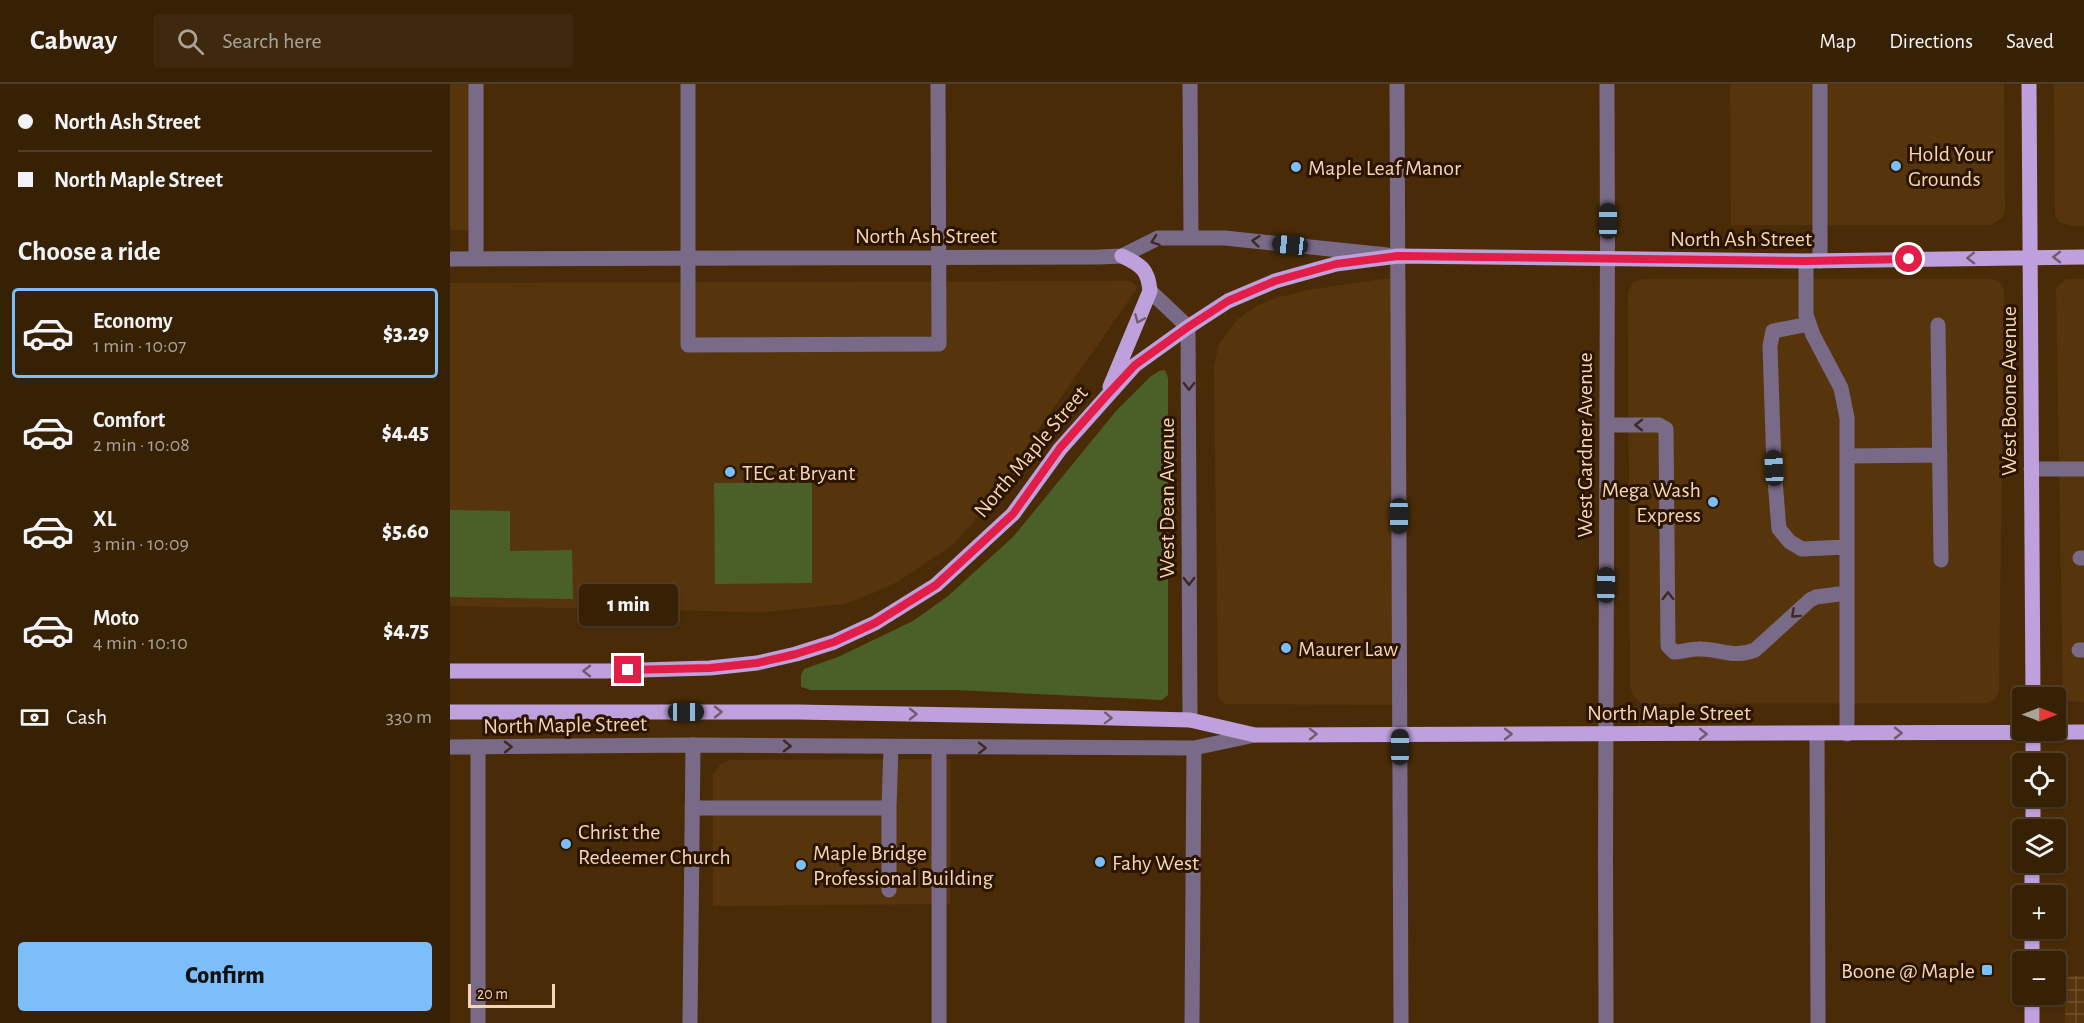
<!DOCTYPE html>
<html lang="en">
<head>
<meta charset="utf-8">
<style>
	body { margin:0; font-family:"Alegreya Sans",sans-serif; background:#3e290f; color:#f1f3f6; height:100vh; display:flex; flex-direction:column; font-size:22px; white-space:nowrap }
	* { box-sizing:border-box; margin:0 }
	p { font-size:20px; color:#aaa39a }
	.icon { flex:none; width:33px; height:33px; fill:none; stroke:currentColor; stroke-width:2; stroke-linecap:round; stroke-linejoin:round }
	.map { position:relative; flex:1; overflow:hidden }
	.details { display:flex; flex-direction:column; background:#372105; width:450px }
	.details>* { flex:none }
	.banner { display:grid; align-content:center; height:132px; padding:0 18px; background:#372105 }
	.needle { width:39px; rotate:90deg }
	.buttons { position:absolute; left:1562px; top:603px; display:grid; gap:12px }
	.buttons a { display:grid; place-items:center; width:54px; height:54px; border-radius:6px; background:#372105; box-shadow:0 2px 4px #0004,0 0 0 2px #513e27; font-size:30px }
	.scale { position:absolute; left:18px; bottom:15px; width:87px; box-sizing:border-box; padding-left:6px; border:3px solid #f4d5b6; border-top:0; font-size:16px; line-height:21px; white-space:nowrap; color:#f4d5b6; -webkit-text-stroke:4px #2b1500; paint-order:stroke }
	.end { position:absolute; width:27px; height:27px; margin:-14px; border:8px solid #e11d48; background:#fff; box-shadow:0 0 0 3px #fff }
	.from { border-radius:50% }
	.bubble { position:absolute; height:42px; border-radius:6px; background:#372105; box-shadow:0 2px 4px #0004,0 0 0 2px #513e27; font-size:20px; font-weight:800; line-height:42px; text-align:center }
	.car { position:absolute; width:18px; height:36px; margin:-18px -9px; border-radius:8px; box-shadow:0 0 4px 2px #0007; background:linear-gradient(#222 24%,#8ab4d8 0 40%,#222 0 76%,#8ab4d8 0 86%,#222 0) }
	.banner b { display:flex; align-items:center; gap:21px; height:57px; font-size:22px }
	.banner b+b { border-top:2px solid #513e27 }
	.banner i { width:15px; height:15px; background:#f1f3f6 }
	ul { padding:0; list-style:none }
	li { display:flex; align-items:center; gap:18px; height:90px; margin:0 12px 9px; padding:0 6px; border:3px solid transparent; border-radius:6px }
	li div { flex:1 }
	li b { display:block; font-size:22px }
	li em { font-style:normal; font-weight:800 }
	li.on { border-color:#7cbef9 }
	li>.icon { width:54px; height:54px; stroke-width:1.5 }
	h2 { padding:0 18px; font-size:27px; line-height:72px }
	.pay { display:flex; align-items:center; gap:15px; height:66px; padding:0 18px; font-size:22px }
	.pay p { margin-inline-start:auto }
	.button { display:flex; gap:12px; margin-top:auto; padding:12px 18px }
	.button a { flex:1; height:69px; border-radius:6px; background:#7cbef9; color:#111; font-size:24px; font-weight:800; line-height:69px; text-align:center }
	header { display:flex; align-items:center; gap:36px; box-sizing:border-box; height:84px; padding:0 30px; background:#372105; border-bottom:2px solid #513e27 }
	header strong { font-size:28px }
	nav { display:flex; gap:33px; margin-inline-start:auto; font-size:21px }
	.search { width:420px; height:54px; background:#3e290f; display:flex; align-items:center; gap:15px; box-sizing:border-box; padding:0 21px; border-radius:6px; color:#aaa39a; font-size:22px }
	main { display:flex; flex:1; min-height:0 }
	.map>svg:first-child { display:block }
	.built { fill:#56350c }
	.industrial { fill:url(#industrial-grid) }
	.green { fill:#4b6029 }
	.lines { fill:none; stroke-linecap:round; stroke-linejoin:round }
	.minor { stroke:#796b88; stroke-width:15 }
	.major { stroke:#bea0dd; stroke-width:15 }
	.oneway { stroke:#3e2a22 }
	.oneway2 { stroke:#745a6e }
	.route { stroke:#e11d48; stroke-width:8 }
	.poi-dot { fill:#7cbef9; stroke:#2b1500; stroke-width:2 }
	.labels { text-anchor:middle; stroke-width:6; stroke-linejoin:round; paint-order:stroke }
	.poi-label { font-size:22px; fill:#f4d5b6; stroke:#2b1500; text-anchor:start }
	.street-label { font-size:22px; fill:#f4d5b6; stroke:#2b1500 }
</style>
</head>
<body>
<header>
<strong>Cabway</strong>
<div class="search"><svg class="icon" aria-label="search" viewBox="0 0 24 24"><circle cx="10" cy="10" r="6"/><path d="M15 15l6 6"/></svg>Search here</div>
<nav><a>Map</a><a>Directions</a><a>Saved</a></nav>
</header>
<main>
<section class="details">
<div class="banner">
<b><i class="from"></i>North Ash Street</b>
<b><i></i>North Maple Street</b>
</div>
<h2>Choose a ride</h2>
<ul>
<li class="on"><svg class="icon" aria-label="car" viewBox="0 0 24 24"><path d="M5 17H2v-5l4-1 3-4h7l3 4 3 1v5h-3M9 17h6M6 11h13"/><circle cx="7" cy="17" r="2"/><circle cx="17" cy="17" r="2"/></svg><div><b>Economy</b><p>1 min · 10:07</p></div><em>$3.29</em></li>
<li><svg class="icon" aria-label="car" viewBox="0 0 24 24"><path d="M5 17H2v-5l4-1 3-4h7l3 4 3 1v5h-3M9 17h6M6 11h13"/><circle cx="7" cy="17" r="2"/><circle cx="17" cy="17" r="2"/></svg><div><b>Comfort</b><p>2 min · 10:08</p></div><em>$4.45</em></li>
<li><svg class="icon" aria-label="car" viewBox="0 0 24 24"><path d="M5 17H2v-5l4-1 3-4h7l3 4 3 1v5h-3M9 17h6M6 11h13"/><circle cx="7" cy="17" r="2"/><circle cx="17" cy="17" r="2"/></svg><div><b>XL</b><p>3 min · 10:09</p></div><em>$5.60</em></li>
<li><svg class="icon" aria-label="car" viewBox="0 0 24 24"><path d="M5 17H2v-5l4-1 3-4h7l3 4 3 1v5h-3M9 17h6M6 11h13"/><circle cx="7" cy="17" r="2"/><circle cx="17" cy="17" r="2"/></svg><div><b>Moto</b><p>4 min · 10:10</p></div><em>$4.75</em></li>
</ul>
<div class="pay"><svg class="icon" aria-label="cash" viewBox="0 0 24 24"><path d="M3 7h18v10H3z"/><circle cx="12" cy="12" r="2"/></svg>Cash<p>330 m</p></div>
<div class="button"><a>Confirm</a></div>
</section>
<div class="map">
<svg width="1634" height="939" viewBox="0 0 1634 939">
	<defs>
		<pattern id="industrial-grid" width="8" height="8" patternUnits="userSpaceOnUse" patternTransform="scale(1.5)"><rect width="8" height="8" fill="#56350c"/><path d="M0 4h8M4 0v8" fill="none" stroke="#6f512d"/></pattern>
	</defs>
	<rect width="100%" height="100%" fill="#492c07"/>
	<!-- built -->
	<path class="built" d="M0 0H21L22 146H0Z
		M1280 0H1554L1555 127 1552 134 1541 141H1281Z
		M1604 0H1634V142H1622L1609 138 1605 130Z
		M932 195H956L957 621 775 620 770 616 768 612 764 283 769 260 787 236 805 223 826 214 858 206Z
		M1192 195H1543L1550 198 1554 207 1549 607 1545 615 1537 619 1198 620 1191 619 1185 614 1180 603 1178 209 1182 199Z
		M1616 195H1634V618L1618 617 1613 608 1606 204Z
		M681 197 687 203 686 206 523 439 501 462 449 497 433 505 395 520 314 528 0 522V199Z
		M501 675 500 820 263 822V691L270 681 280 676Z"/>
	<!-- industrial -->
	<path class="industrial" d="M1615 892H1634V939H1615Z"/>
	<!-- green -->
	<path class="green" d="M715 286 718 294V611L712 616 506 606H361L351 603V591L354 585 388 573 463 537 498 512 564 452 666 327 700 293 709 287Z
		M264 399H362V499L265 500Z
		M0 426 60 427V467L122 466 123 515 0 513Z"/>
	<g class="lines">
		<!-- minor -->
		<path class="minor" d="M238 0V261L489 260 488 0
			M740 0 741 154
			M947 0 951 939
			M1370 0V177
			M0 175 649 173 672 172 708 154H775L937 171
			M26 175V0
			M1356 177V231L1363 251 1391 304 1397 334V650
			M700 207 738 243 740 636
			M1359 240 1323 247 1320 262 1324 384 1329 445 1340 458 1352 465 1397 463
			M1488 241 1491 476
			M1157 341H1209L1216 345 1218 562 1224 568C1232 568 1240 565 1248 565 1269 564 1283 575 1305 566L1360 516 1366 513 1397 509
			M1397 372 1490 371
			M1581 385H1634
			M1630 474H1634
			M1629 566H1634
			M1367 649 1368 939
			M0 663 243 661 744 664 805 651
			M28 663V939
			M242 724H439L441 663
			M439 724V806
			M240 939 243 661
			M489 939V664
			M742 939 744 664
			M1156 939C1154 626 1159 313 1157 0"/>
		<!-- major -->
		<path class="major" d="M1579 0 1583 614
			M660 303 700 207C698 185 691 181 672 172
			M0 587H157L260 584 307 579 346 570 384 558 425 539 486 501 563 430 610 365 685 281 738 243 778 217 825 197 886 180 948 172 1356 177 1634 173
			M0 628H347L625 633 740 636 805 651 1634 648
			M1583 646V680
			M1583 746V712
			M1582 812V778
			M1582 878V844
			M1582 939V910"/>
	</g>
	<!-- one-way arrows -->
	<defs><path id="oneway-chevron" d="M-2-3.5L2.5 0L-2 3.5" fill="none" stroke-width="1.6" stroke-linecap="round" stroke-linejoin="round" transform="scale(1.5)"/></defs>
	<g class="oneway">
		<use href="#oneway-chevron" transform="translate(705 157) rotate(161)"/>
		<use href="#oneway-chevron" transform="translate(806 157) rotate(-174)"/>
		<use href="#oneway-chevron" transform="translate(739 302) rotate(90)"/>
		<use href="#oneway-chevron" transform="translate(1189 341) rotate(180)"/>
		<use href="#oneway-chevron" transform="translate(739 497) rotate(90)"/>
		<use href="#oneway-chevron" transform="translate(1218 512) rotate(-91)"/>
		<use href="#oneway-chevron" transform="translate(1345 530) rotate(138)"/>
		<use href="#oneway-chevron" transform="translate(337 662) rotate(1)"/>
		<use href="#oneway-chevron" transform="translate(58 663) rotate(-1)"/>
		<use href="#oneway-chevron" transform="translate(532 664)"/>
	</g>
	<g class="oneway2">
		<use href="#oneway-chevron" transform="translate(1607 173) rotate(180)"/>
		<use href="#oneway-chevron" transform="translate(1521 174) rotate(179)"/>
		<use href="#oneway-chevron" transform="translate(689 235) rotate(113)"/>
		<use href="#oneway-chevron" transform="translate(137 587) rotate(-180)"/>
		<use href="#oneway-chevron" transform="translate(268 628)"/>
		<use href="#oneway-chevron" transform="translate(463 630) rotate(1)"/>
		<use href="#oneway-chevron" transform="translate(658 634) rotate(2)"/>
		<use href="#oneway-chevron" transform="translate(1448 649)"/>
		<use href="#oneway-chevron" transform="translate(863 650) rotate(-1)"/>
		<use href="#oneway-chevron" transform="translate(1058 650)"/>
		<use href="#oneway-chevron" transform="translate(1253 650)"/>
	</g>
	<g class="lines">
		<!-- route -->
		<path class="route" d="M178 586 260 584 307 579 346 570 384 558 425 539 486 501 563 430 610 364 657 311 685 281 738 243 778 217 825 197 886 180 948 172 1356 177 1459 175"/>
	</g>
	<!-- markers -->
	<g class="poi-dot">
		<circle cx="1446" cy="82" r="6"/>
		<circle cx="846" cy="83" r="6"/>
		<circle cx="280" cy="388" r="6"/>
		<circle cx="1263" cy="418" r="6"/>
		<circle cx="836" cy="564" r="6"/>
		<circle cx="116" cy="760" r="6"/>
		<circle cx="650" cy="778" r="6"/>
		<circle cx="351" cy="781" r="6"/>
		<rect x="1531" y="880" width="12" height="12" rx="3"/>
	</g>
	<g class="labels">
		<!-- poi labels -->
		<g class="poi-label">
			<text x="1458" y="77">Hold Your<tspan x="1458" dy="25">Grounds</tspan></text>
			<text x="858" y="91">Maple Leaf Manor</text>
			<text x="292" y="396">TEC at Bryant</text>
			<text x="1251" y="413" text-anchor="end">Mega Wash<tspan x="1251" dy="25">Express</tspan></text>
			<text x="848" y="572">Maurer Law</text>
			<text x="128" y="755">Christ the<tspan x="128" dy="25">Redeemer Church</tspan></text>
			<text x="363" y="776">Maple Bridge<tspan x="363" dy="25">Professional Building</tspan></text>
			<text x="662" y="786">Fahy West</text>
			<text x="1525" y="894" text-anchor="end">Boone @ Maple</text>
		</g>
		<!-- street labels -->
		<g class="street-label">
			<text x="476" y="159">North Ash Street</text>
			<text x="1291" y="162">North Ash Street</text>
			<text transform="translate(1558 307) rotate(-90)" y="8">West Boone Avenue</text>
			<text transform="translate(1134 361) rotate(-90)" y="8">West Gardner Avenue</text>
			<text transform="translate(580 367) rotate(-50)" y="8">North Maple Street</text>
			<text transform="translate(716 414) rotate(-90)" y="8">West Dean Avenue</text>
			<text x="1219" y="636">North Maple Street</text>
			<text transform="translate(115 640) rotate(-1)" y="8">North Maple Street</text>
		</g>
	</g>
</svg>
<div class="buttons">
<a><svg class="needle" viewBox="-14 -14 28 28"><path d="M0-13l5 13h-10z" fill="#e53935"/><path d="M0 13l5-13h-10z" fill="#aaa39a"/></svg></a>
<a><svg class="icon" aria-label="locate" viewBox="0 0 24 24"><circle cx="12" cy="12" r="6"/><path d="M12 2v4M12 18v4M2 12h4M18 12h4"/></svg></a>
<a><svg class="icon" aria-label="layers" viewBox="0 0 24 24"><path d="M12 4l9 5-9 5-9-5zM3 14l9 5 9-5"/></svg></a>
<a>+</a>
<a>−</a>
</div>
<div class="scale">20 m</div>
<i class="end from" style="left:1459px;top:175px"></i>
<i class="end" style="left:178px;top:586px"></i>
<div class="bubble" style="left:129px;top:500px;width:99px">1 min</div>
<i class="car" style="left:1158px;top:137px;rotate:0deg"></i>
<i class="car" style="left:840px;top:161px;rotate:276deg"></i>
<i class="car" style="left:1324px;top:384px;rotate:357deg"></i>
<i class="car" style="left:949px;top:432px;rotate:180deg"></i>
<i class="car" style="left:1156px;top:501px;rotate:1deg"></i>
<i class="car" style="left:236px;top:628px;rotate:90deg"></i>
<i class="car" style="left:950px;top:663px;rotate:0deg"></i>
</div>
</main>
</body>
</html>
